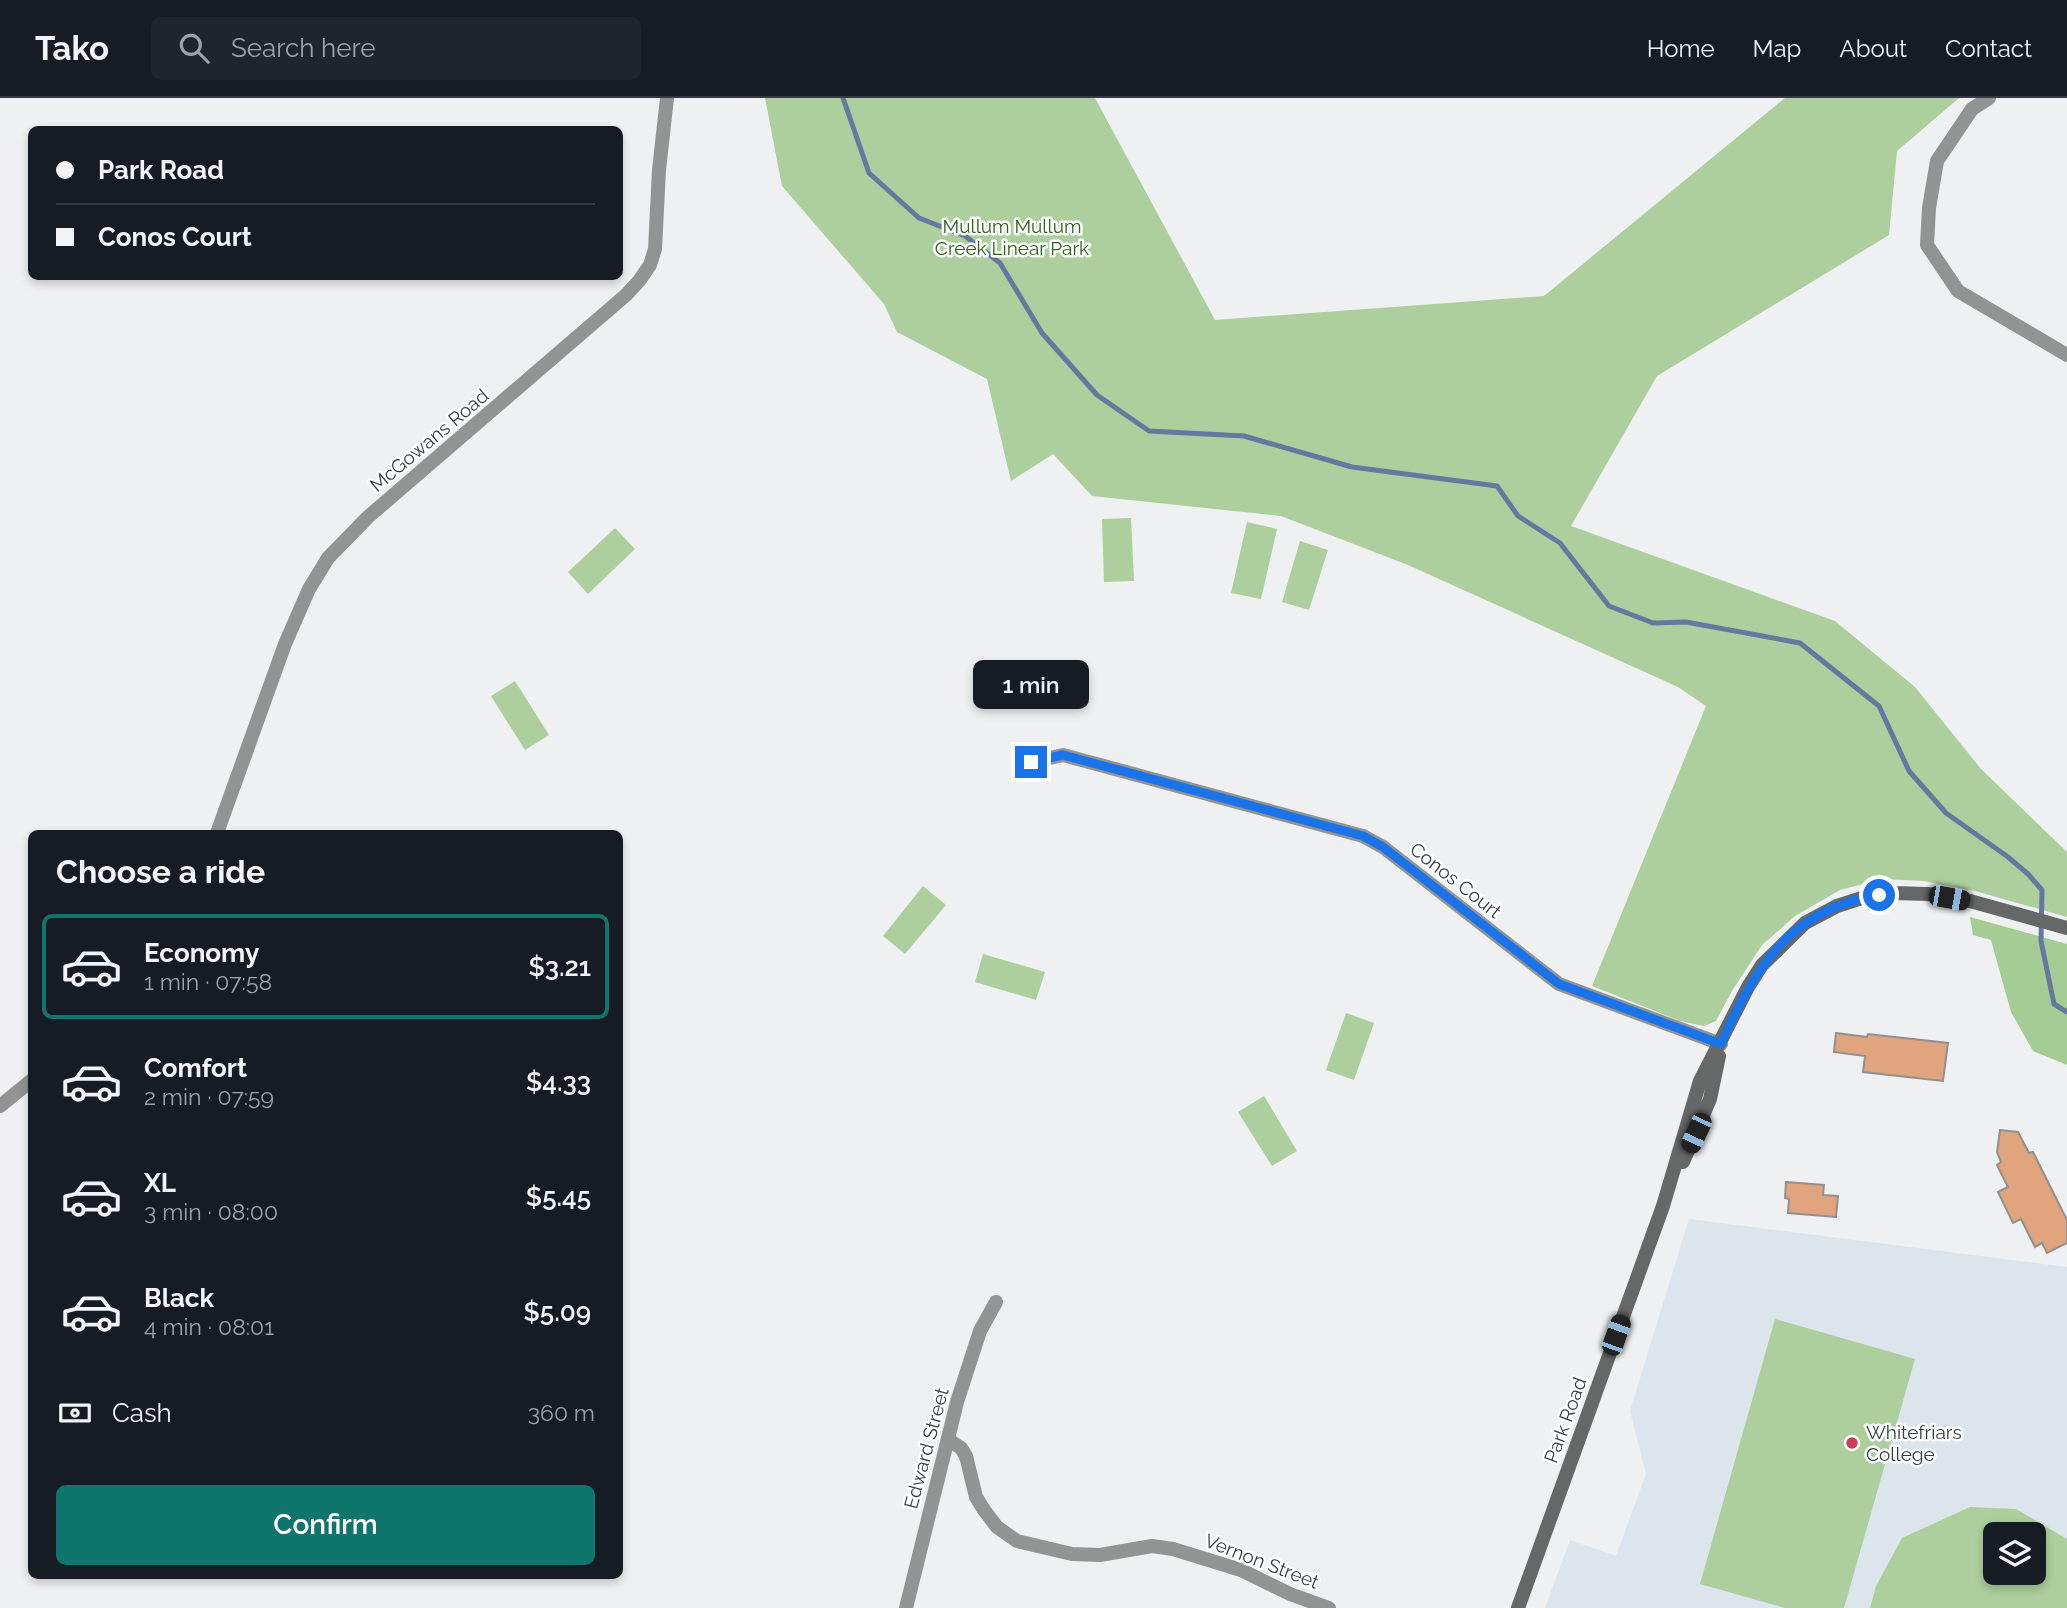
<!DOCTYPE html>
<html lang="en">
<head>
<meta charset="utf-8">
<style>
	body { margin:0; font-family:Raleway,sans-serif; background:#20242c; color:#f1f3f6; height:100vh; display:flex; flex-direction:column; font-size:26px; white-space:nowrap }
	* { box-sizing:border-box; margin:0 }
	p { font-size:23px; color:#9ea1a6 }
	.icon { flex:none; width:38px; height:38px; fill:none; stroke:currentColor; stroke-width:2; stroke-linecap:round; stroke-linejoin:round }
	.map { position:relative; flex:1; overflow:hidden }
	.sheet { position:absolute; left:28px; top:732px; width:595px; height:749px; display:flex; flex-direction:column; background:#171b24; border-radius:10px; box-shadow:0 4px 10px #0003 }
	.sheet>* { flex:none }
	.banner { position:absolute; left:28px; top:28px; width:595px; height:154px; border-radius:10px; box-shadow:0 4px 10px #0003; display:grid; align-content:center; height:154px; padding:0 28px; background:#171b24 }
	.buttons { position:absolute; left:1983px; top:1424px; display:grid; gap:14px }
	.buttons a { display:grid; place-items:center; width:63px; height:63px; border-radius:10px; background:#171b24; box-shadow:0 4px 10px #0003; font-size:35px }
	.end { position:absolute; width:32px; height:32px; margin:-16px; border:9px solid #1a73e8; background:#fff; box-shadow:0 0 0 4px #fff }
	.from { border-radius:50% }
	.bubble { position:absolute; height:49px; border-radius:10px; background:#171b24; box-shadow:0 4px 10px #0003; font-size:23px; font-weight:600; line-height:49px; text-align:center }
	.car { position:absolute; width:21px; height:42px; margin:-21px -10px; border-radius:9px; box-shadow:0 0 5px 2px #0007; background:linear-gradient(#222 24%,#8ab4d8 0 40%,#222 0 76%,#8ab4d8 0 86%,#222 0) }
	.banner b { display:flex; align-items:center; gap:24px; height:66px; font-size:26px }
	.banner b+b { border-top:2px solid #363941 }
	.banner i { width:18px; height:18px; background:#f1f3f6 }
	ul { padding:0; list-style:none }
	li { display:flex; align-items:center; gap:21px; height:105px; margin:0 14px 10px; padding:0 14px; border:4px solid transparent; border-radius:10px }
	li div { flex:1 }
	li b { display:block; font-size:26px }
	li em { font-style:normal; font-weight:600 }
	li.current { border-color:#0f766e }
	li>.icon { width:63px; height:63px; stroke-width:1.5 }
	h2 { padding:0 28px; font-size:32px; line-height:84px }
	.pay { display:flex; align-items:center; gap:18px; height:77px; padding:0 28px; font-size:26px }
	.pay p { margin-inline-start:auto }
	.cta { display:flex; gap:14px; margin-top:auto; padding:14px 28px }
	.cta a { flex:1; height:80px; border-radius:10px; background:#0f766e; color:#fff; font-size:28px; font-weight:600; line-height:80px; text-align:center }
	header { display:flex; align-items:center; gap:42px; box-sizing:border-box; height:98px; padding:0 35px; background:#171b24; border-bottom:2px solid #363941 }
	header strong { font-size:33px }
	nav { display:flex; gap:38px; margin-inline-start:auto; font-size:24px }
	.search { width:490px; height:63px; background:#20242c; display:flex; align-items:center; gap:18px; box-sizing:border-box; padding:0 24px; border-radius:10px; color:#9ea1a6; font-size:26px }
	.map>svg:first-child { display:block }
	.built { fill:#dce5eb; fill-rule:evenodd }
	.green { fill:#accf9d; fill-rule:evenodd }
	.forest { fill:#a5cc94 }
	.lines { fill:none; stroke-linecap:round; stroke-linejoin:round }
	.stream { stroke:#65789f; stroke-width:5 }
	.building { fill:#e0a57e; stroke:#92908f; stroke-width:2 }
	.street { stroke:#929393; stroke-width:14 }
	.secondary { stroke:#666868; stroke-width:14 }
	.route { stroke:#1a73e8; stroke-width:9 }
	.poi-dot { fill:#cd3d56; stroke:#fcfeff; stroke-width:2.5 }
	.labels { text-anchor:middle; stroke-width:5; stroke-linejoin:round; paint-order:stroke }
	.park-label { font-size:19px; fill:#326217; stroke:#fcfeff }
	.street-label { font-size:19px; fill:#3b3c3c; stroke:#fcfeff }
	.poi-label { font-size:19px; fill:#3b3c3c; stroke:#fcfeff; text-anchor:start }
</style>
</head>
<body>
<header>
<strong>Tako</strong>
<div class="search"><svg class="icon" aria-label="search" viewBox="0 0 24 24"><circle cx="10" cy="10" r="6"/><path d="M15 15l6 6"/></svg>Search here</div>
<nav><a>Home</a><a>Map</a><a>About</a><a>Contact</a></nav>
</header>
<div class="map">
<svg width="2067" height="1510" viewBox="0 0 2067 1510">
	<rect width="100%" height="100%" fill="#eff0f2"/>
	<!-- built -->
	<path class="built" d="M1689 1121 2067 1169V1510H1545L1570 1442 1616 1458 1646 1376 1630 1313ZM1995 1437H2034V1475H1995Z"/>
	<!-- green -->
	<path class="green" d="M765 0H1095L1215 222 1544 198 1785 0H1959L1897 53 1889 137 1657 278 1571 428 1835 523 1915 589 1981 671 2067 754V819L1975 793 1923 783 1883 781 1840 792 1795 818 1762 847 1732 893 1716 923 1704 928 1680 923 1592 888 1706 608 1678 589 1408 467 1281 418 1092 398 1053 356 1011 383 987 281 897 234 884 206 782 88Z
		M1131 420 1134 483 1104 484 1102 421Z
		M1247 424 1277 431 1261 501 1231 495Z
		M615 430 635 451 588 496 568 474Z
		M1300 443 1328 452 1309 512 1282 504Z
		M515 583 549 637 525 652 491 598Z
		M923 788 946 807 905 856 883 838Z
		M983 856 1045 874 1036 902 975 884Z
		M1346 915 1374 925 1354 982 1326 972Z
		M1264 998 1297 1053 1272 1068 1238 1014Z
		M1775 1221 1915 1261 1844 1510H1785L1700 1486Z
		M1970 1409 2016 1411 2067 1441V1510H1870L1876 1488 1902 1440ZM1995 1437H2034V1475H1995Z"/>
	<!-- forest -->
	<path class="forest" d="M1970 819 2067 846V967L2033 953 2011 914 1991 842 1973 837Z"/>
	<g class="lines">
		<!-- stream -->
		<path class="stream" d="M843 0 869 75 919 120 965 138 1000 165 1042 235 1097 297 1149 333 1244 338 1352 369 1497 388 1518 418 1560 445 1609 508 1653 525 1686 524 1800 545 1879 608 1909 673 1946 715 2008 759 2028 776 2042 792 2041 843 2054 906 2067 914"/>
	</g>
	<!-- building -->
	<path class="building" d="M1836 935 1867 939 1868 936 1948 945 1943 983 1863 974 1865 958 1834 954Z
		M2000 1032 2018 1034 2029 1055 2033 1054 2067 1122V1145L2047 1155 2042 1145 2035 1149 2021 1121 2013 1125 1998 1094 2008 1089 1997 1067 2001 1064 1997 1054Z
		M1786 1084 1824 1087 1823 1097 1838 1098 1836 1119 1788 1115 1789 1101 1785 1100Z"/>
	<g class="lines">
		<!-- street -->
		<path class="street" d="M1989 0 1972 11 1937 63 1929 110 1927 147 1958 193 2067 257
			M1031 664 1063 657 1363 738 1383 749 1559 886 1721 946
			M217 735 285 546 309 491 328 460 368 419 626 197 639 183 650 167 655 151 659 72 667 0
			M0 1008 32 982
			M949 1342 961 1350 966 1358 976 1399 984 1412 997 1429 1017 1443 1072 1456 1100 1457 1152 1448 1173 1451 1241 1472 1290 1496 1329 1510
			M906 1510 957 1304 980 1233 996 1204"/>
		<!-- secondary -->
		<path class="secondary" d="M1683 1064 1710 1001 1719 958
			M1518 1510 1663 1108 1700 983 1748 889 1762 867 1805 825 1837 808 1865 799 1893 795 1928 796 1970 803 2067 830"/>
	</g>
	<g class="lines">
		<!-- route -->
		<path class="route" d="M1031 664 1063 657 1363 738 1383 749 1559 886 1721 946C1755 870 1789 811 1879 797"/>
	</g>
	<!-- markers -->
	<circle class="poi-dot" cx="1852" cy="1345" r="7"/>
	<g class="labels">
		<!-- park labels -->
		<g class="park-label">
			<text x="1012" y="135">Mullum Mullum<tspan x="1012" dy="22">Creek Linear Park</tspan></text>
		</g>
		<!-- street labels -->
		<g class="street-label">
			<text transform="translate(429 342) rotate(-40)" y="7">McGowans Road</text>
			<text transform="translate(1456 782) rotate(38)" y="7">Conos Court</text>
			<text transform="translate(1565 1322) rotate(-70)" y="7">Park Road</text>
			<text transform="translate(926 1350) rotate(-75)" y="7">Edward Street</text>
			<text transform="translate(1262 1463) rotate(21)" y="7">Vernon Street</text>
		</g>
		<!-- poi labels -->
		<g class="poi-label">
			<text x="1866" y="1341">Whitefriars<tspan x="1866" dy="22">College</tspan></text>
		</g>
	</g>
</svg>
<div class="buttons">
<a><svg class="icon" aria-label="layers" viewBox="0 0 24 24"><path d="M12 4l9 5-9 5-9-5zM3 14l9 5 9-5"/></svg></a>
</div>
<i class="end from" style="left:1879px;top:797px"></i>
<i class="end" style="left:1031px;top:664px"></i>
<div class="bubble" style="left:973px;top:562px;width:116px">1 min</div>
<i class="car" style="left:1949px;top:800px;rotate:100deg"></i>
<i class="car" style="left:1696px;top:1035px;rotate:205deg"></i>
<i class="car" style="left:1616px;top:1237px;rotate:20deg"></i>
<div class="banner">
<b><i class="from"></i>Park Road</b>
<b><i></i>Conos Court</b>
</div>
<section class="sheet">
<h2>Choose a ride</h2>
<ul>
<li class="current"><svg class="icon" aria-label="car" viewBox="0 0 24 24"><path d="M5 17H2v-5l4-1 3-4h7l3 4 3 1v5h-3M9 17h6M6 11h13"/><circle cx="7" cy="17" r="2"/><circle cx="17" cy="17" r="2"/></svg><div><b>Economy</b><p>1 min · 07:58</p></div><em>$3.21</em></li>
<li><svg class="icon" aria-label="car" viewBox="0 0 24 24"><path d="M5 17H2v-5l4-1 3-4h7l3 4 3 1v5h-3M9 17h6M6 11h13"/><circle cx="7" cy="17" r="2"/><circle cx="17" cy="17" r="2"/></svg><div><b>Comfort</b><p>2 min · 07:59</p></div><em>$4.33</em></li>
<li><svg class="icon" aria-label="car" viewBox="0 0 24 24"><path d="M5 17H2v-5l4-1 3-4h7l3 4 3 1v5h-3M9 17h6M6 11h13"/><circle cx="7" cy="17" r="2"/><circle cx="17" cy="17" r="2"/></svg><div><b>XL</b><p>3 min · 08:00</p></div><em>$5.45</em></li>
<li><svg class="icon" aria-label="car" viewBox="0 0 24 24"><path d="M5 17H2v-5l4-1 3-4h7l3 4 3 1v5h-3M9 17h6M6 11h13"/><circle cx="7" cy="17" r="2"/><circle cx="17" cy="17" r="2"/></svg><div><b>Black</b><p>4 min · 08:01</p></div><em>$5.09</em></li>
</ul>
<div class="pay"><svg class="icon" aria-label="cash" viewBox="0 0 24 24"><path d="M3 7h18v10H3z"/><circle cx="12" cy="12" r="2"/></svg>Cash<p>360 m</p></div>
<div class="cta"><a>Confirm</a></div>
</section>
</div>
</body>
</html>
